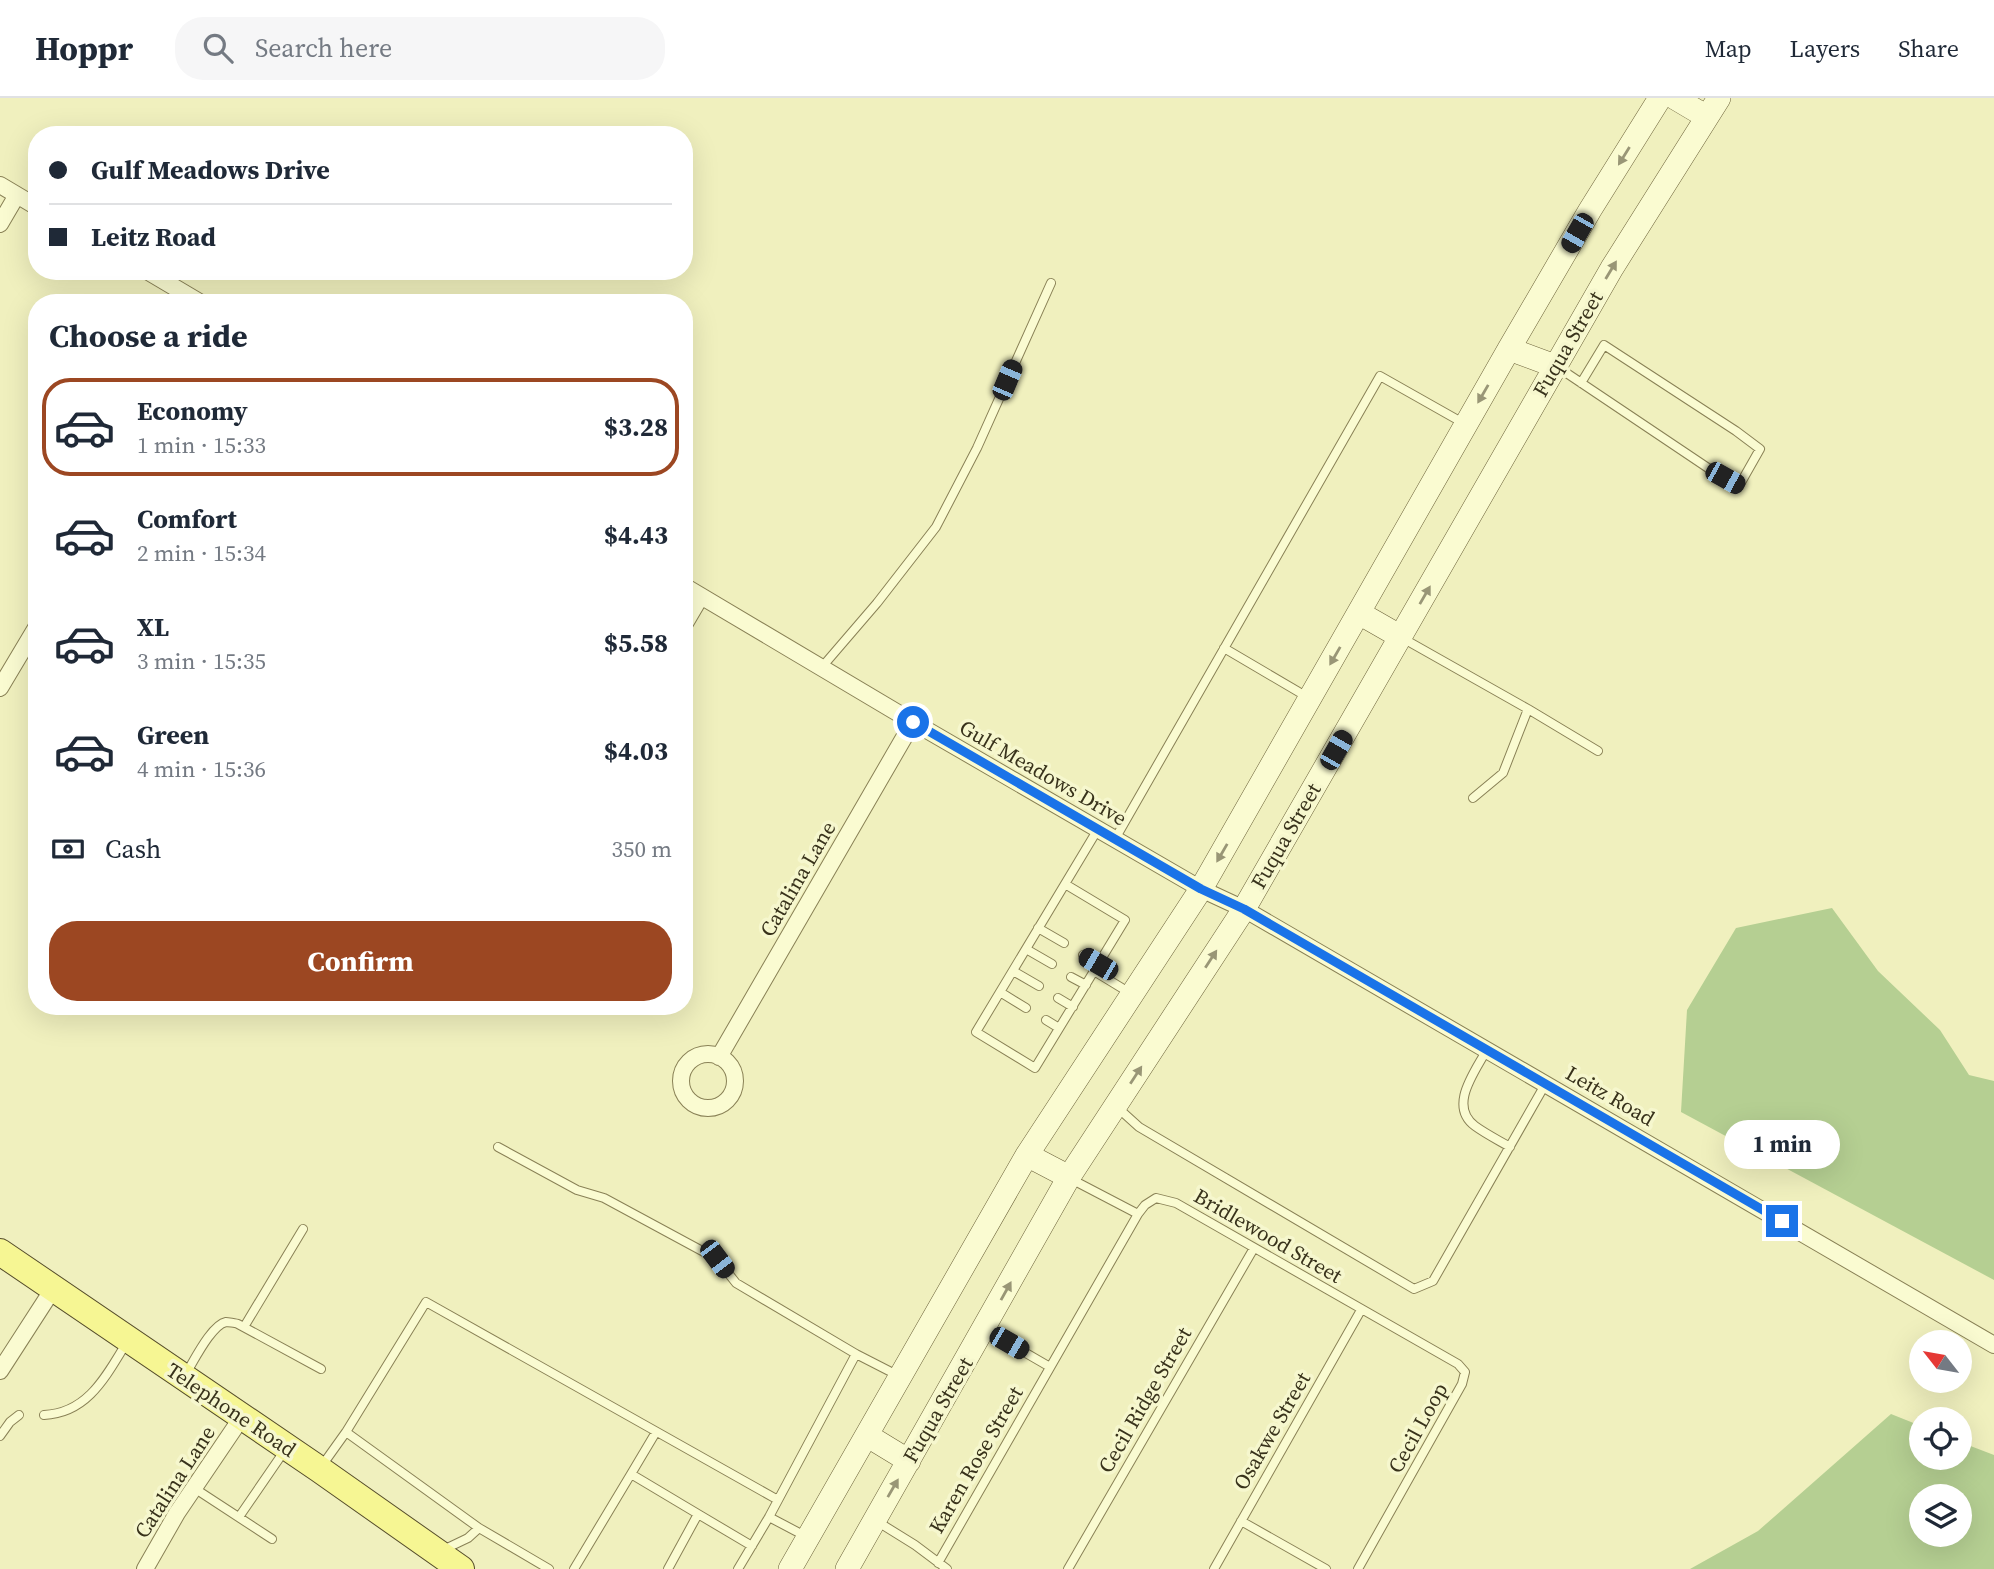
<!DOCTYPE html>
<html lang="en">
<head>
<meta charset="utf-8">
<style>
	body { margin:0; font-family:"Source Serif 4",serif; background:#f6f6f7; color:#1f2937; height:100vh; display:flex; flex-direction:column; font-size:26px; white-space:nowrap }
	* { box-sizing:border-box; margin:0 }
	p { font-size:23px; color:#747a83 }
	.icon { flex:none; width:38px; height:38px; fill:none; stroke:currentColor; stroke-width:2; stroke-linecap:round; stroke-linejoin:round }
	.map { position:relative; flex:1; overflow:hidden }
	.details { position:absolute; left:28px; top:196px; width:665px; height:721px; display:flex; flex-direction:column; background:#fff; border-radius:28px; box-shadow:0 7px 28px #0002 }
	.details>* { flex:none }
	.top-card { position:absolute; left:28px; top:28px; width:665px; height:154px; border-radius:28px; box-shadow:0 7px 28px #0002; display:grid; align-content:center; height:154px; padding:0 21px; background:#fff }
	.needle { width:46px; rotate:301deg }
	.buttons { position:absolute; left:1909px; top:1232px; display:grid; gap:14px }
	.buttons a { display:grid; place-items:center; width:63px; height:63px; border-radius:50%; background:#fff; box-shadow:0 7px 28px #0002; font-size:35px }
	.end { position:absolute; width:32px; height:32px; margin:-16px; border:9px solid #1a73e8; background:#fff; box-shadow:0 0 0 4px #fff }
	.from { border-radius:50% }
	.bubble { position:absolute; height:49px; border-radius:24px; background:#fff; box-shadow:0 7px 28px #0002; font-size:23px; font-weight:700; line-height:49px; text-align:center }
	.car { position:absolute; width:21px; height:42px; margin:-21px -10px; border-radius:9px; box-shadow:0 0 5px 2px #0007; background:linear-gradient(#222 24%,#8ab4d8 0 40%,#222 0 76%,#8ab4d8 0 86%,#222 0) }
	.top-card b { display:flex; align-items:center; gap:24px; height:66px; font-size:26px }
	.top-card b+b { border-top:2px solid #e0e1e3 }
	.top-card i { width:18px; height:18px; background:#1f2937 }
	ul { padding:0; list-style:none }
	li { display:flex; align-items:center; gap:21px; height:98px; margin:0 14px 10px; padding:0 7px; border:4px solid transparent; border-radius:28px }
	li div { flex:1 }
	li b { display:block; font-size:26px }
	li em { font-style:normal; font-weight:700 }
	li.current { border-color:#9c4722 }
	li>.icon { width:63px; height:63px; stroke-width:1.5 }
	h2 { padding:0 21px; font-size:32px; line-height:84px }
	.pay { display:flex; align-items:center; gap:18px; height:77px; padding:0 21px; font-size:26px }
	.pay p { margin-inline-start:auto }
	.button { display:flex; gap:14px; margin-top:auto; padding:14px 21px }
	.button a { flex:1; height:80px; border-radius:28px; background:#9c4722; color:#fff; font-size:28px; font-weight:700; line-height:80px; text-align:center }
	header { display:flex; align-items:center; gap:42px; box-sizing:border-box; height:98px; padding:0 35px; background:#fff; border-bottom:2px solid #e0e1e3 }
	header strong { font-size:33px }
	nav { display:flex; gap:38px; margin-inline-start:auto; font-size:24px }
	.search { width:490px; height:63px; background:#f6f6f7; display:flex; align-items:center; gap:18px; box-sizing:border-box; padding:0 24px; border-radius:28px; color:#747a83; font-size:26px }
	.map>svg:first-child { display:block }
	.green { fill:#b5cf92; fill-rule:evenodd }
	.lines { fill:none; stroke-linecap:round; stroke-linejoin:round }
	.lane-casing { stroke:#898156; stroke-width:10 }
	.street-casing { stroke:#898156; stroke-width:18 }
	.secondary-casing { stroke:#6b6139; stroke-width:24 }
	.primary-casing { stroke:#564d2b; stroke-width:28 }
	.lane { stroke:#fafbd1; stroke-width:8 }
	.street { stroke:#fafbd1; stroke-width:16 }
	.secondary { stroke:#fafbd1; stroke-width:23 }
	.primary { stroke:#f6f693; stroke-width:26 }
	.oneway { fill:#999676 }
	.route { stroke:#1a73e8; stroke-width:9 }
	.labels { text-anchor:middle; stroke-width:7; stroke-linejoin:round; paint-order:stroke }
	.street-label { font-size:21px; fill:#38321b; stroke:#f6f7ce }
</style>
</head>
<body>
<header>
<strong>Hoppr</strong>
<div class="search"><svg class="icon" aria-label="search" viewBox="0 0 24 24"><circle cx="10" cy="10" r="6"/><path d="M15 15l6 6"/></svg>Search here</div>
<nav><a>Map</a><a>Layers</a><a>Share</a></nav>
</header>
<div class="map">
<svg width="1994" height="1471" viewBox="0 0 1994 1471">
	<rect width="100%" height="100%" fill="#f0f0be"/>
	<!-- green -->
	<path class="green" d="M1832 810 1878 873 1940 932 1969 977 1994 983V1182L1681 1014 1687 912 1736 830Z
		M1891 1316 1921 1328 1922 1360H1960V1344L1994 1357V1471H1690L1758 1433ZM1922 1398H1960V1437H1922Z"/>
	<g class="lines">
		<!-- lane casing -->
		<g class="lane-casing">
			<path id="lane" d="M1559 270 1711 372 1739 388 1760 351 1736 333 1604 247 1581 285
				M1404 541 1528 611 1503 675 1473 700
				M1224 550 1309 600
				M822 569 877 505 936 429 977 350 1051 185
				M1528 611 1598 653
				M1098 731 976 934 1035 970 1094 873 1130 895
				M1115 741 1380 278 1465 326
				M1065 786 1125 822 1094 873
				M1038 830 1064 845
				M1026 851 1052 866
				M1083 857 1098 866
				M1013 873 1039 888
				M1071 879 1086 887
				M1000 894 1026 910
				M1058 900 1073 909
				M1046 922 1059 930
				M1486 953C1475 974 1448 1008 1475 1028 1486 1036 1498 1042 1510 1049
				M1118 1010 1139 1029 1414 1191 1433 1183 1546 985
				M498 1049 577 1092 604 1100 717 1161 736 1185 856 1256
				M1069 1080 1138 1116
				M244 1229 303 1131
				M986 1232 1050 1269
				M185 1277C193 1265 211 1227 226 1224 227 1224 236 1225 238 1226L321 1271
				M44 1317C88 1315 106 1278 127 1244
				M346 1334 426 1204 778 1402
				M0 1338 10 1324 19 1317
				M321 1369 346 1334 479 1430 549 1471
				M631 1376 656 1334
				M194 1390 272 1441
				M698 1416 752 1448
				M239 1419 285 1352
				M769 1419 807 1439
				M1241 1423 1326 1471
				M878 1424 915 1447 947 1471
				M443 1452 468 1440 479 1430
				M938 1465 1138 1116 1145 1107 1156 1100 1176 1105 1458 1266 1465 1274 1462 1286 1358 1471
				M574 1471 631 1376 698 1416 668 1471
				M738 1471 769 1419 856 1256 897 1277
				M1068 1471 1254 1150
				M1214 1471 1361 1212"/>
		</g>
		<!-- street casing -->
		<g class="street-casing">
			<path id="street" d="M0 87 37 109
				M0 126 17 97
				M147 173 201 205
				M684 488 913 624 1201 791 1244 811 1994 1247
				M684 527 701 498
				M0 590 37 528
				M681 983a27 27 0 1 1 54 0a27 27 0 1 1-54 0Z
				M719 959 913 624
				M0 1273 53 1191
				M145 1471 177 1415 242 1319"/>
		</g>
		<!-- secondary casing -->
		<g class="secondary-casing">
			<path id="secondary" d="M1675 0 1707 19
				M1509 251 1555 268
				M1359 515 1401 539
				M1027 1057 1069 1079
				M868 1338 909 1363
				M790 1471 1027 1057 1201 791 1509 251 1590 112 1660 0
				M847 1471 1069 1079 1244 811 1612 170 1719 0"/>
		</g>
		<!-- primary casing -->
		<g class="primary-casing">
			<path id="primary" d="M0 1154 319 1371 461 1471"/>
		</g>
		<!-- lane -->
		<use href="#lane" class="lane"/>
		<!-- street -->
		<use href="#street" class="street"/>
		<!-- secondary -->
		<use href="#secondary" class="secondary"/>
		<!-- primary -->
		<use href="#primary" class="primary"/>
	</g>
	<!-- one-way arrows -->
	<defs><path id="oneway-solid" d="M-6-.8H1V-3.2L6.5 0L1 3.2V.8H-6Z" transform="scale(1.75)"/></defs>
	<g class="oneway">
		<use href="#oneway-solid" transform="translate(1624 58) rotate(122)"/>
		<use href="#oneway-solid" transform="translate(1611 172) rotate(-59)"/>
		<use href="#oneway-solid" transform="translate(1483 296) rotate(120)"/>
		<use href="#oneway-solid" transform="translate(1425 497) rotate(-60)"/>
		<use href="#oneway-solid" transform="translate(1335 558) rotate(120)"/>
		<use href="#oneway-solid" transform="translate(1222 755) rotate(120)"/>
		<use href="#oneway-solid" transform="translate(1211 861) rotate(-57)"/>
		<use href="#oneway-solid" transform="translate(1136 977) rotate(-57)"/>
		<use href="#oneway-solid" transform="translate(1006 1193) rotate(-61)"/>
		<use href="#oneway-solid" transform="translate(893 1390) rotate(-60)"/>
	</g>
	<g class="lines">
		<!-- route -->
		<path class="route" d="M913 624 1201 791 1244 811 1782 1123"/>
	</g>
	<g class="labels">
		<!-- street labels -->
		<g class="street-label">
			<text transform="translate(1568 246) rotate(-60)" y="7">Fuqua Street</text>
			<text transform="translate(1043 675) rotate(30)" y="7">Gulf Meadows Drive</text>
			<text transform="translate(1286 738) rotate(-60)" y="7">Fuqua Street</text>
			<text transform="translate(798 781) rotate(-60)" y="7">Catalina Lane</text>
			<text transform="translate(1610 998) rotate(30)" y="7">Leitz Road</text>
			<text transform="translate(1268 1138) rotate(30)" y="7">Bridlewood Street</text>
			<text transform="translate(1145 1302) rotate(-60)" y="7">Cecil Ridge Street</text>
			<text transform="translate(231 1312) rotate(34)" y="7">Telephone Road</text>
			<text transform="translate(938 1312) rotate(-60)" y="7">Fuqua Street</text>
			<text transform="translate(1418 1330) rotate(-61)" y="7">Cecil Loop</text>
			<text transform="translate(1272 1333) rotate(-60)" y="7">Osakwe Street</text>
			<text transform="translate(976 1362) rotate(-60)" y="7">Karen Rose Street</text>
			<text transform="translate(175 1384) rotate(-57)" y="7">Catalina Lane</text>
		</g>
	</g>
</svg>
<div class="buttons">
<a><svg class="needle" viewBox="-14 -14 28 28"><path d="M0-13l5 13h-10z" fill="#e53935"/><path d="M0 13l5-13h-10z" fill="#747a83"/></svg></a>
<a><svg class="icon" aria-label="locate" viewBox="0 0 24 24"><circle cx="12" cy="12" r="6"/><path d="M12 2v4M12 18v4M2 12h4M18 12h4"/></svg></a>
<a><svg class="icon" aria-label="layers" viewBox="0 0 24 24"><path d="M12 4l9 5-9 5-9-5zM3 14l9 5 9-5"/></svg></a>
</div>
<i class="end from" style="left:913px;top:624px"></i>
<i class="end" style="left:1782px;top:1123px"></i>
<div class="bubble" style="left:1724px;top:1022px;width:116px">1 min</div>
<i class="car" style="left:1577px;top:135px;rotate:210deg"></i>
<i class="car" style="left:1007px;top:282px;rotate:23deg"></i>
<i class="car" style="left:1725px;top:380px;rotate:119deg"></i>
<i class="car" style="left:1336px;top:652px;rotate:30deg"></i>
<i class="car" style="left:1098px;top:866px;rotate:300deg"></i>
<i class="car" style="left:717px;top:1161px;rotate:143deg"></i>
<i class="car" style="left:1009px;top:1245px;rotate:120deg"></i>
<div class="top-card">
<b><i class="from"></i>Gulf Meadows Drive</b>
<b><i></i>Leitz Road</b>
</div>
<section class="details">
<h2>Choose a ride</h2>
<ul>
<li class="current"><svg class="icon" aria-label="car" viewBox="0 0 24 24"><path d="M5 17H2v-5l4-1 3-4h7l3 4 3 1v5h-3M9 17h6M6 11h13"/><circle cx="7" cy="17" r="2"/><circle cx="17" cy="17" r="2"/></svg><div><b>Economy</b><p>1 min · 15:33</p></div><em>$3.28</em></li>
<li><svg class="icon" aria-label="car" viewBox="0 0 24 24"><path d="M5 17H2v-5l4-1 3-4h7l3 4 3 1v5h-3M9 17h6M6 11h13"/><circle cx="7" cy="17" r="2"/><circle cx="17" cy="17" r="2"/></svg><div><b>Comfort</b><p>2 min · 15:34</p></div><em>$4.43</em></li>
<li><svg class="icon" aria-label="car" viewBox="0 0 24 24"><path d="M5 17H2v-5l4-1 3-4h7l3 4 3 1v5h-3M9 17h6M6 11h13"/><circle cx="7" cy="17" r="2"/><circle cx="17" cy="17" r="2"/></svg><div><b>XL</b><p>3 min · 15:35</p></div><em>$5.58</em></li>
<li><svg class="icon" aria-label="car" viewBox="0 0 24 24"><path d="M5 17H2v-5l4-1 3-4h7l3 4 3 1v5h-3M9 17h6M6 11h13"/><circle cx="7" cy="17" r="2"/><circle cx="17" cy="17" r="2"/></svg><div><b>Green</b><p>4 min · 15:36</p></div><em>$4.03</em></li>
</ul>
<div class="pay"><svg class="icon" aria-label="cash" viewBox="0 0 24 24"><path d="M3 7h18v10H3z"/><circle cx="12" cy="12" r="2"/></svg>Cash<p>350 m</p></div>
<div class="button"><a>Confirm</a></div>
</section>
</div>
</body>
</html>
